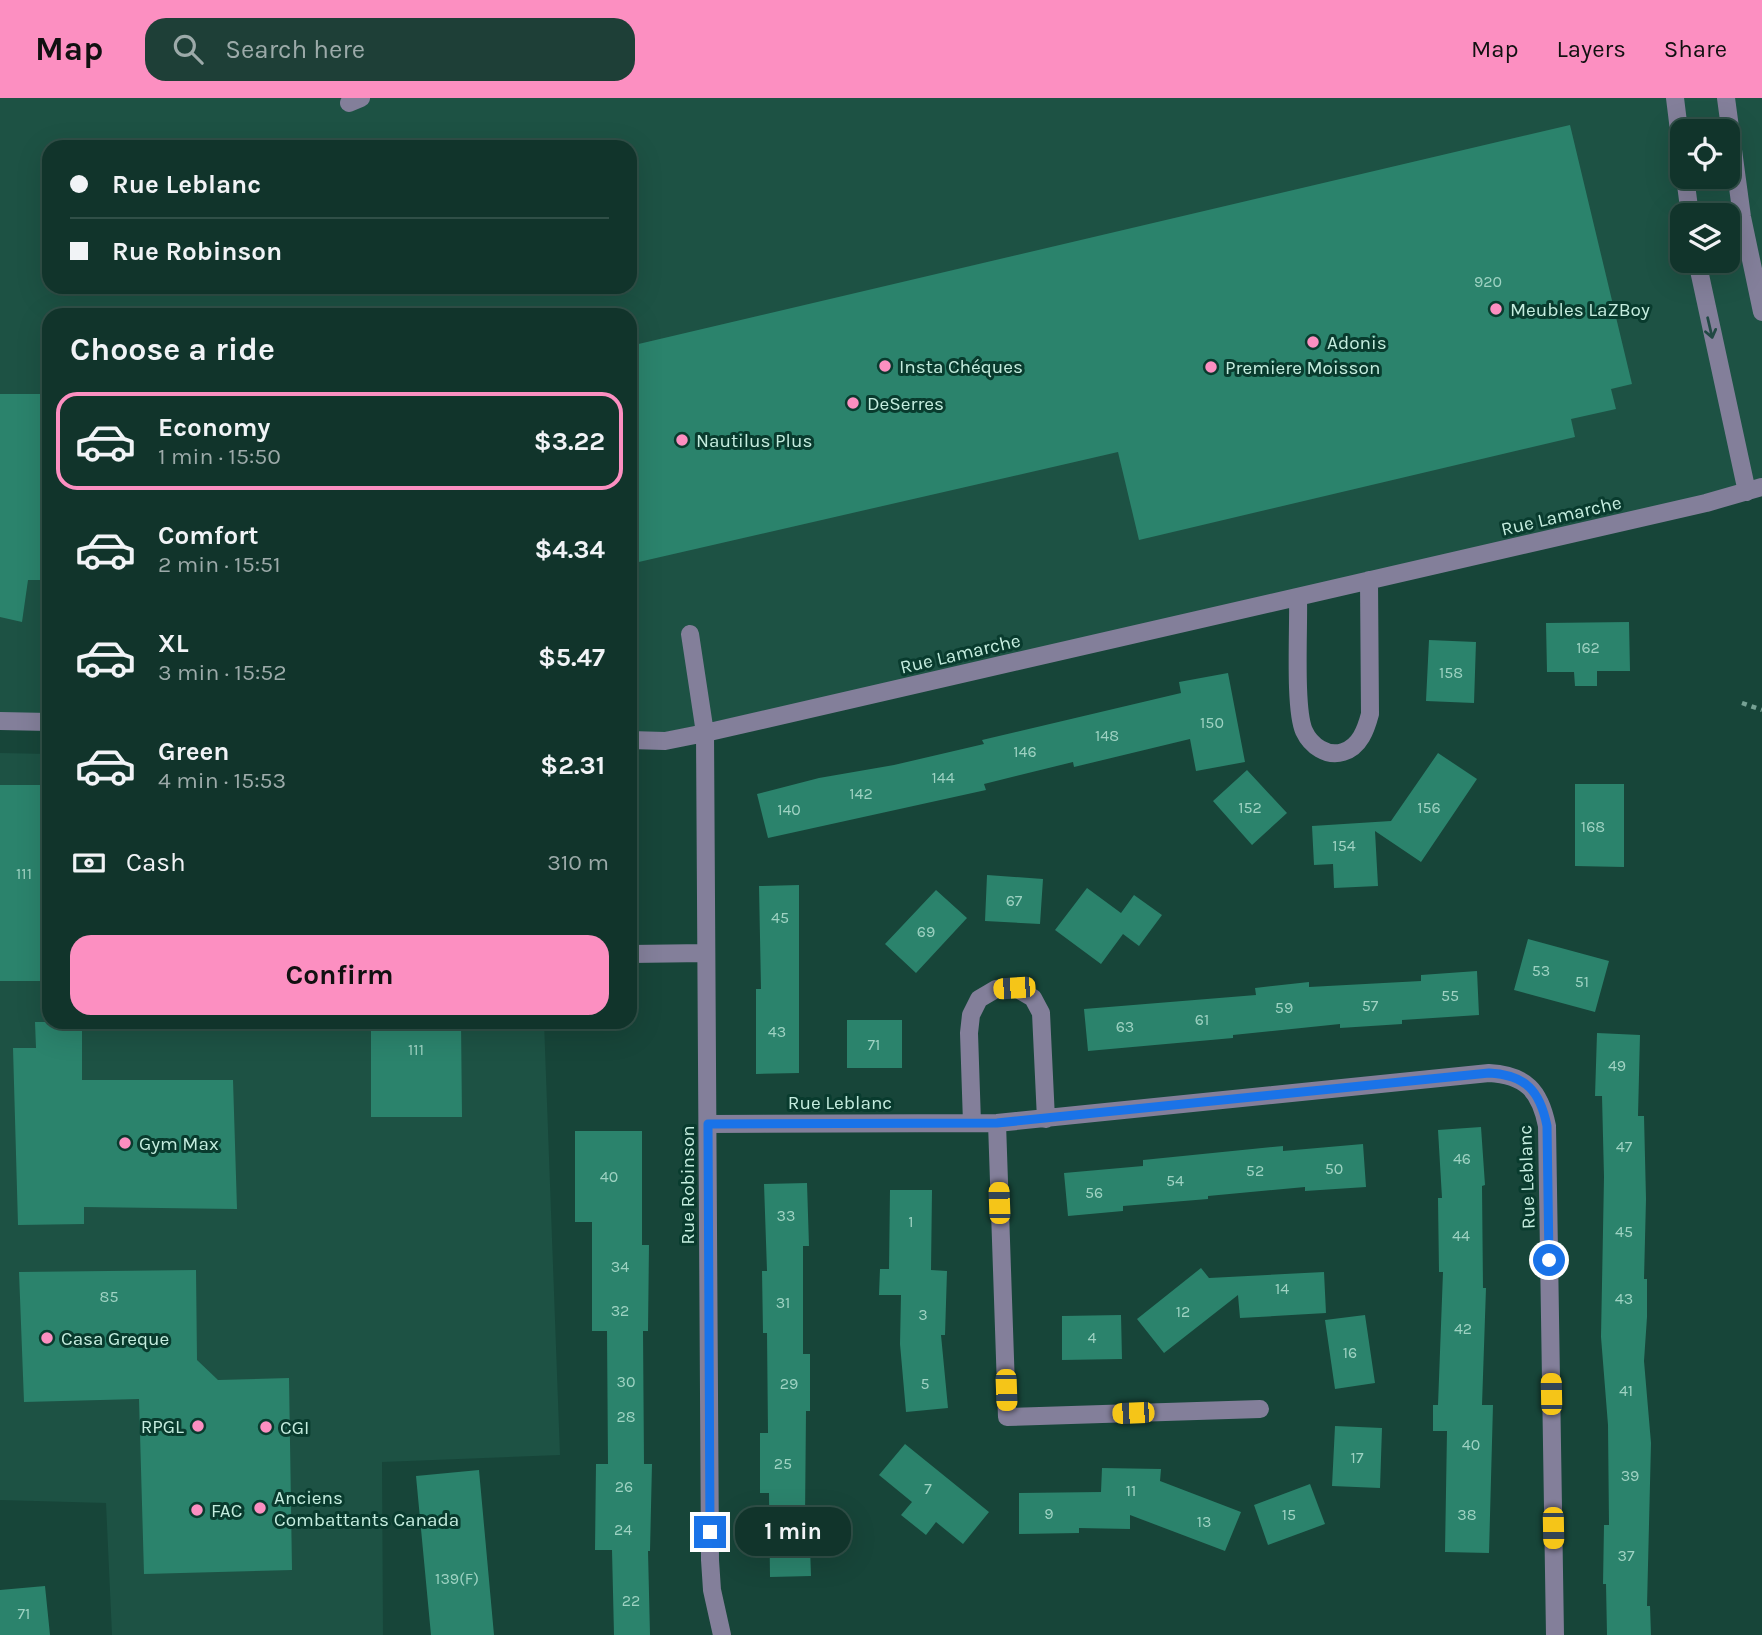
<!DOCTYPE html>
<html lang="en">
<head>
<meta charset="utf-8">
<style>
	body { margin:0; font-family:Karla,sans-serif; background:#1e3f37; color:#f1f3f6; height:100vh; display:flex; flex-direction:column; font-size:26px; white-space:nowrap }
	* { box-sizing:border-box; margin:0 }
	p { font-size:23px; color:#9caaa9 }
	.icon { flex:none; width:38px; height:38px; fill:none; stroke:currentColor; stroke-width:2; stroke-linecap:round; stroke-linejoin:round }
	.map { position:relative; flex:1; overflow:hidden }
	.drawer { position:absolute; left:42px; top:210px; width:595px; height:721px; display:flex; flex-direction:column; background:#11342b; border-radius:21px; box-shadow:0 7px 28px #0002,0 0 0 2px #304f47 }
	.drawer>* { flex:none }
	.top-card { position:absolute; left:42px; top:42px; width:595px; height:154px; border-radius:21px; box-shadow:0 7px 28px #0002,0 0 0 2px #304f47; display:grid; align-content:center; height:154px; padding:0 28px; background:#11342b }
	.fabs { position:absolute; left:1670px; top:21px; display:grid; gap:14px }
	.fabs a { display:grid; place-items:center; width:70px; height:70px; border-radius:14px; background:#11342b; box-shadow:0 7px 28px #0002,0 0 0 2px #304f47; font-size:35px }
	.end { position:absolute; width:32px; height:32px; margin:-16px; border:9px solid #1a73e8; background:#fff; box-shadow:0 0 0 4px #fff }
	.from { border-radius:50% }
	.bubble { position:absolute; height:49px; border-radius:21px; background:#11342b; box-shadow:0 7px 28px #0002,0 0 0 2px #304f47; font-size:23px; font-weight:700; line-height:49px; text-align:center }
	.car { position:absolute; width:21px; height:42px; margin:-21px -10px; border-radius:9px; box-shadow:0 0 5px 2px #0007; background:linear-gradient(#f5c518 24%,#345 0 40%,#f5c518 0 76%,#345 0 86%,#f5c518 0) }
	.top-card b { display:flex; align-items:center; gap:24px; height:66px; font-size:26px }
	.top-card b+b { border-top:2px solid #304f47 }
	.top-card i { width:18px; height:18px; background:#f1f3f6 }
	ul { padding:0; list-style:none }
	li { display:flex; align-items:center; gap:21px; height:98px; margin:0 14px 10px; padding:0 14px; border:4px solid transparent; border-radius:21px }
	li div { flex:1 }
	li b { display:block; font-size:26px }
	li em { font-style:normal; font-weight:700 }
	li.on { border-color:#fc8fc1 }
	li>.icon { width:63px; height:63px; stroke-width:1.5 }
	h2 { padding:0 28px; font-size:32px; line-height:84px }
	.pay { display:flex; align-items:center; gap:18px; height:77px; padding:0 28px; font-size:26px }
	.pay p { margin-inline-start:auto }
	.cta { display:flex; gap:14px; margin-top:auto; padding:14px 28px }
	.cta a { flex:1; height:80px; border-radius:21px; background:#fc8fc1; color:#111; font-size:28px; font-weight:700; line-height:80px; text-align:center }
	header { display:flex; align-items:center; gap:42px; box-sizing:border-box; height:98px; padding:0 35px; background:#fc8fc1; color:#111 }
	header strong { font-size:33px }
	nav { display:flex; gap:38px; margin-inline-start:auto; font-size:24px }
	.search { width:490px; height:63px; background:#1e3f37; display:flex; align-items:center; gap:18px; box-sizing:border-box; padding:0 24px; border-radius:21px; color:#9caaa9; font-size:26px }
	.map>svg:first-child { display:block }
	.built { fill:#1d5244; fill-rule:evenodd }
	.building { fill:#2b836c }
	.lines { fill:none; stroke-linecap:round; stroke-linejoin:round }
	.path { stroke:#76a194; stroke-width:4.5; stroke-dasharray:5 5; stroke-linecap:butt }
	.minor { stroke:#837f9a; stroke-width:18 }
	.oneway { stroke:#214944 }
	.route { stroke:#1a73e8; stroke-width:9 }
	.poi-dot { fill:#fc8fc1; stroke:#093b2e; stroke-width:2.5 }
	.labels { text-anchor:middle; stroke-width:6; stroke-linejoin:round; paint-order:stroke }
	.number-label { font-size:16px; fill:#9ed2c2 }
	.poi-label { font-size:19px; fill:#c5eddf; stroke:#093b2e; text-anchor:start }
	.street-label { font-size:19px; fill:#c5eddf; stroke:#093b2e }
</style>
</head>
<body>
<header>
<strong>Map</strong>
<div class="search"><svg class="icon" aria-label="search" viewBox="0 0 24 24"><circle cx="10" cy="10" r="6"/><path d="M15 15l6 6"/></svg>Search here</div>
<nav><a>Map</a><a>Layers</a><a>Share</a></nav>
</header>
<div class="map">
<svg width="1762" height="1537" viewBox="0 0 1762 1537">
	<rect width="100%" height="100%" fill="#174539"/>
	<!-- built -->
	<path class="built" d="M0 0H1762V389L1369 482 630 642V217H49V624L0 623ZM1682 33H1727V79H1682ZM49 49H630V189H49ZM1682 117H1727V163H1682Z
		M0 655 49 656V924H544L560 1357 382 1364 383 1537H112L106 1405 0 1402Z"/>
	<!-- building -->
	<path class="building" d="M1570 27 1632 286 1611 291 1616 311 1571 321 1575 339 1139 442 1118 354 630 466V248Z
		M0 296H49V482H28L22 524 0 519Z
		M1629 524 1630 573H1597V588H1575L1574 574H1547L1546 525Z
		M1429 542 1476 544 1474 605 1426 603Z
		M1228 575 1245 664 1196 673 1190 641 1074 669 1073 664 984 686 986 692 768 740 757 696 819 680 894 667 984 646 982 642 1181 595 1179 584Z
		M1438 655 1477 681 1421 764 1375 733 1378 788 1334 790 1333 766 1314 767 1312 728 1391 723Z
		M1247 672 1287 715 1252 747 1213 703Z
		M1575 686H1624V769L1575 768Z
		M0 687H41V709L49 708V883H0Z
		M987 777 1043 781 1040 826 985 823Z
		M799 787V975L756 976V891H761L759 788Z
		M1087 790 1121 815 1134 797 1162 817 1139 848 1123 836 1101 866 1055 832Z
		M936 792 967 820 916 875 885 846Z
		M1528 841 1609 863 1595 914 1514 892Z
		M1477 873 1479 917 1402 922V926L1340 930V926L1233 937V940L1088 953 1084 911 1256 897 1255 890 1309 884V889L1421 883V877Z
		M847 922H902V970H847Z
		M35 924H82V982H233L237 1111 84 1109V1126L18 1127 13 950H36Z
		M371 924H461L462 1019H371Z
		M1597 935 1640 937 1638 1018H1644L1646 1101 1644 1181H1647V1219L1644 1263 1651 1345 1647 1508H1650L1651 1537H1607L1606 1486H1603L1604 1427H1609L1608 1327 1601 1239 1604 1079 1602 998H1595Z
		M1481 1029 1485 1087 1482 1088 1483 1190H1486L1482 1307H1493L1489 1455 1445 1454 1447 1333H1433V1307H1438L1443 1174H1439L1438 1100H1442L1438 1032Z
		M575 1033H642V1147H649L648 1233H643L644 1366H652L650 1453H648L650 1537H614L612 1452H595L596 1366H608L607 1233H592V1124H575Z
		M1363 1046 1366 1089 1305 1093V1089L1208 1098V1101L1123 1108V1113L1068 1118 1064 1075 1143 1068V1062L1283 1048V1053Z
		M807 1085 809 1148H803V1256H810V1313H806L805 1420H809L811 1478 770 1479 769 1395H760V1335H768L767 1235H763L762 1173H767L764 1086Z
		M890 1092H932L931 1172 947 1173 945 1237H941L948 1310 906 1314 900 1246 901 1197H879L880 1171H889Z
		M1201 1170 1209 1180 1324 1174 1326 1215 1240 1220 1238 1197 1164 1255 1137 1221Z
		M196 1172 197 1262 218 1282 289 1280 292 1472 144 1476 139 1301 24 1304 19 1174Z
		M1121 1217 1122 1261 1062 1262V1218Z
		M1365 1217 1375 1285 1335 1291 1325 1222Z
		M1335 1328 1382 1330 1380 1390 1332 1388Z
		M905 1346 989 1414 963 1446 936 1424 926 1437 901 1417 912 1404 879 1377Z
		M1102 1370 1161 1371 1160 1383 1241 1414 1225 1453 1130 1417V1431L1079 1430V1435L1019 1436V1395L1101 1394Z
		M479 1372 494 1537H431L416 1378Z
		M1310 1386 1325 1426 1268 1447 1254 1407Z
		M45 1488 50 1537H0V1492Z"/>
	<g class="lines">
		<!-- path -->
		<path class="path" d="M1742 605 1762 612"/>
		<!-- minor -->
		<path class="minor" d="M1675 0 1682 57
			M1726 0 1742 119 1762 214
			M349 5 361 0
			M1685 79 1690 117
			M1697 163 1747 394
			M1298 499C1299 529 1294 610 1304 633 1311 648 1327 659 1343 654 1360 649 1366 631 1370 616L1369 482
			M690 536 705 635 710 1462 712 1492 722 1537
			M0 623 49 624
			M630 642 665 643 705 635 1706 405 1762 389
			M630 856 706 855
			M972 1025 969 935 971 917 979 901 996 891 1014 889 1033 900 1041 915 1046 1021
			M997 1025 1007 1319 1260 1311
			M708 1026 997 1025 1489 975C1526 977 1540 993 1547 1028L1555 1537"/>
	</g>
	<!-- one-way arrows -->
	<defs><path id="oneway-shaft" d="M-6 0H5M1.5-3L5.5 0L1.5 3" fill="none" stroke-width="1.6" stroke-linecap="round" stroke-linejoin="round" transform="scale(1.75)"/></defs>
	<use class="oneway" href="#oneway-shaft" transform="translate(1710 230) rotate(77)"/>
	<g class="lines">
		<!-- route -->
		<path class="route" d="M710 1434 708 1026 997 1025 1489 975C1526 977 1540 993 1547 1028L1549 1162"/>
	</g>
	<!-- markers -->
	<g class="poi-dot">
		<circle cx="1496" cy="211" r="7"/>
		<circle cx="1313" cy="244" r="7"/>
		<circle cx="885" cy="268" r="7"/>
		<circle cx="1211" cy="269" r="7"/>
		<circle cx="853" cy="305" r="7"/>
		<circle cx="682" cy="342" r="7"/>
		<circle cx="125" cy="1045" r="7"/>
		<circle cx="47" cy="1240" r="7"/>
		<circle cx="198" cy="1328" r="7"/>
		<circle cx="266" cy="1329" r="7"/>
		<circle cx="260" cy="1410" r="7"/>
		<circle cx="197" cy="1412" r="7"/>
	</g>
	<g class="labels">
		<!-- number labels -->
		<g class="number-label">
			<text x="1488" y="189">920</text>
			<text x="1588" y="555">162</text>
			<text x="1451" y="580">158</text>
			<text x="1212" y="630">150</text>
			<text x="1107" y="643">148</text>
			<text x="1025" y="659">146</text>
			<text x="943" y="685">144</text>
			<text x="861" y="701">142</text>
			<text x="1250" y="715">152</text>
			<text x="1429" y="715">156</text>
			<text x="789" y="717">140</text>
			<text x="1593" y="734">168</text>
			<text x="1344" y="753">154</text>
			<text x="24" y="781">111</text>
			<text x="1014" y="808">67</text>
			<text x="780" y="825">45</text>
			<text x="926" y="839">69</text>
			<text x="1541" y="878">53</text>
			<text x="1582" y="889">51</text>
			<text x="1450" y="903">55</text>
			<text x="1370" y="913">57</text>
			<text x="1284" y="915">59</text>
			<text x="1202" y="927">61</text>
			<text x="1125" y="934">63</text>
			<text x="777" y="939">43</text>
			<text x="874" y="952">71</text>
			<text x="416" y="957">111</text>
			<text x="1617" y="973">49</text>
			<text x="1624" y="1054">47</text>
			<text x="1462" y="1066">46</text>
			<text x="1334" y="1076">50</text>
			<text x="1255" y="1078">52</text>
			<text x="609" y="1084">40</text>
			<text x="1175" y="1088">54</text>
			<text x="1094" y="1100">56</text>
			<text x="786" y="1123">33</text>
			<text x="911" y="1129">1</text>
			<text x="1624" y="1139">45</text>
			<text x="1461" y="1143">44</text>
			<text x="620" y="1174">34</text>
			<text x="1282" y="1196">14</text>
			<text x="109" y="1204">85</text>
			<text x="1624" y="1206">43</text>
			<text x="783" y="1210">31</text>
			<text x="620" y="1218">32</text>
			<text x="1183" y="1219">12</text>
			<text x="923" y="1222">3</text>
			<text x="1463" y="1236">42</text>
			<text x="1092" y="1245">4</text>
			<text x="1350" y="1260">16</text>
			<text x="626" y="1289">30</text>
			<text x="789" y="1291">29</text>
			<text x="925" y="1291">5</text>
			<text x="1626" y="1298">41</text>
			<text x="626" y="1324">28</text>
			<text x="1471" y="1352">40</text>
			<text x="1357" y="1365">17</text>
			<text x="783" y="1371">25</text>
			<text x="1630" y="1383">39</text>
			<text x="624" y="1394">26</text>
			<text x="928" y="1396">7</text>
			<text x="1131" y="1398">11</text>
			<text x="1049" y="1421">9</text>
			<text x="1289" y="1422">15</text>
			<text x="1467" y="1422">38</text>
			<text x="1204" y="1429">13</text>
			<text x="623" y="1437">24</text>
			<text x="1626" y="1463">37</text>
			<text x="457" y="1486">139(F)</text>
			<text x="631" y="1508">22</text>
			<text x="24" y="1521">71</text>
		</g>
		<!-- poi labels -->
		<g class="poi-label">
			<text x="1510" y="218">Meubles LaZBoy</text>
			<text x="1327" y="251">Adonis</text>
			<text x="899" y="275">Insta Chéques</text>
			<text x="1225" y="276">Premiere Moisson</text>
			<text x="867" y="312">DeSerres</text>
			<text x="696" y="349">Nautilus Plus</text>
			<text x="139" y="1052">Gym Max</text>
			<text x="61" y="1247">Casa Greque</text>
			<text x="184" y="1335" text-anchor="end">RPGL</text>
			<text x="280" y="1336">CGI</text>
			<text x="274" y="1406">Anciens<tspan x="274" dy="22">Combattants Canada</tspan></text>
			<text x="211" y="1419">FAC</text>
		</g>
		<!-- street labels -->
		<g class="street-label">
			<text transform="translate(1561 417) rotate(-13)" y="7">Rue Lamarche</text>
			<text transform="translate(960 555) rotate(-13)" y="7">Rue Lamarche</text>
			<text x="840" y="1011">Rue Leblanc</text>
			<text transform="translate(1526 1079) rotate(-92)" y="7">Rue Leblanc</text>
			<text transform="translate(687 1087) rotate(-90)" y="7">Rue Robinson</text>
		</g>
	</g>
</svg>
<div class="fabs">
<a><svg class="icon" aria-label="locate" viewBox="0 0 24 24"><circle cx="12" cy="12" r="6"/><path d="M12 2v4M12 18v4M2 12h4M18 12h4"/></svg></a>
<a><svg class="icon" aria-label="layers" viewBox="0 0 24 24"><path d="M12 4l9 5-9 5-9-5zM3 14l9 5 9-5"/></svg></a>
</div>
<i class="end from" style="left:1549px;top:1162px"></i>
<i class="end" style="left:710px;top:1434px"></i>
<div class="bubble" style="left:735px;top:1409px;width:116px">1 min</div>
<i class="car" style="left:1014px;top:890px;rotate:266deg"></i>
<i class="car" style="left:999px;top:1105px;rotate:358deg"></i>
<i class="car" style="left:1006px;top:1292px;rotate:178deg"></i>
<i class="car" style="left:1551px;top:1296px;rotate:359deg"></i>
<i class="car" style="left:1133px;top:1315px;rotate:268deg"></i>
<i class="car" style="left:1553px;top:1430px;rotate:179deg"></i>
<div class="top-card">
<b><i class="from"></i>Rue Leblanc</b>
<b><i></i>Rue Robinson</b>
</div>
<section class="drawer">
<h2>Choose a ride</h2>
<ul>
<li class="on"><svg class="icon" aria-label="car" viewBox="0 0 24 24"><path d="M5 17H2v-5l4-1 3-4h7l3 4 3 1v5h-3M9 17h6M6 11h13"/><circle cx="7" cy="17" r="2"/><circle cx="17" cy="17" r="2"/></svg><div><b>Economy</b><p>1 min · 15:50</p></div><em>$3.22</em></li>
<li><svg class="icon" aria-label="car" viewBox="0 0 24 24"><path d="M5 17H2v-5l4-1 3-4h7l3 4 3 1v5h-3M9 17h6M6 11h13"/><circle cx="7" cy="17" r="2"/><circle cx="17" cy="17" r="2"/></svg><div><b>Comfort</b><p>2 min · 15:51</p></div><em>$4.34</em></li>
<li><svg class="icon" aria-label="car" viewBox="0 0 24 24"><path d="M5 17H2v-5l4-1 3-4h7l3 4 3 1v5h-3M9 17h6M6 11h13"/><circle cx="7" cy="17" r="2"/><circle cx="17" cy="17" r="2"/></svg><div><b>XL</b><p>3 min · 15:52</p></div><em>$5.47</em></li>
<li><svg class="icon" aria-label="car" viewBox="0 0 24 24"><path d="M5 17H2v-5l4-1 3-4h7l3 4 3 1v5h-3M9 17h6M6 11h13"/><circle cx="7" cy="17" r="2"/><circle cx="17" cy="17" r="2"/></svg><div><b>Green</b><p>4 min · 15:53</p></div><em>$2.31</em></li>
</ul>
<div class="pay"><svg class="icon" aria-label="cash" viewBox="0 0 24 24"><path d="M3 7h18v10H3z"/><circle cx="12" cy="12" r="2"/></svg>Cash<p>310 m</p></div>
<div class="cta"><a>Confirm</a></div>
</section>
</div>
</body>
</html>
